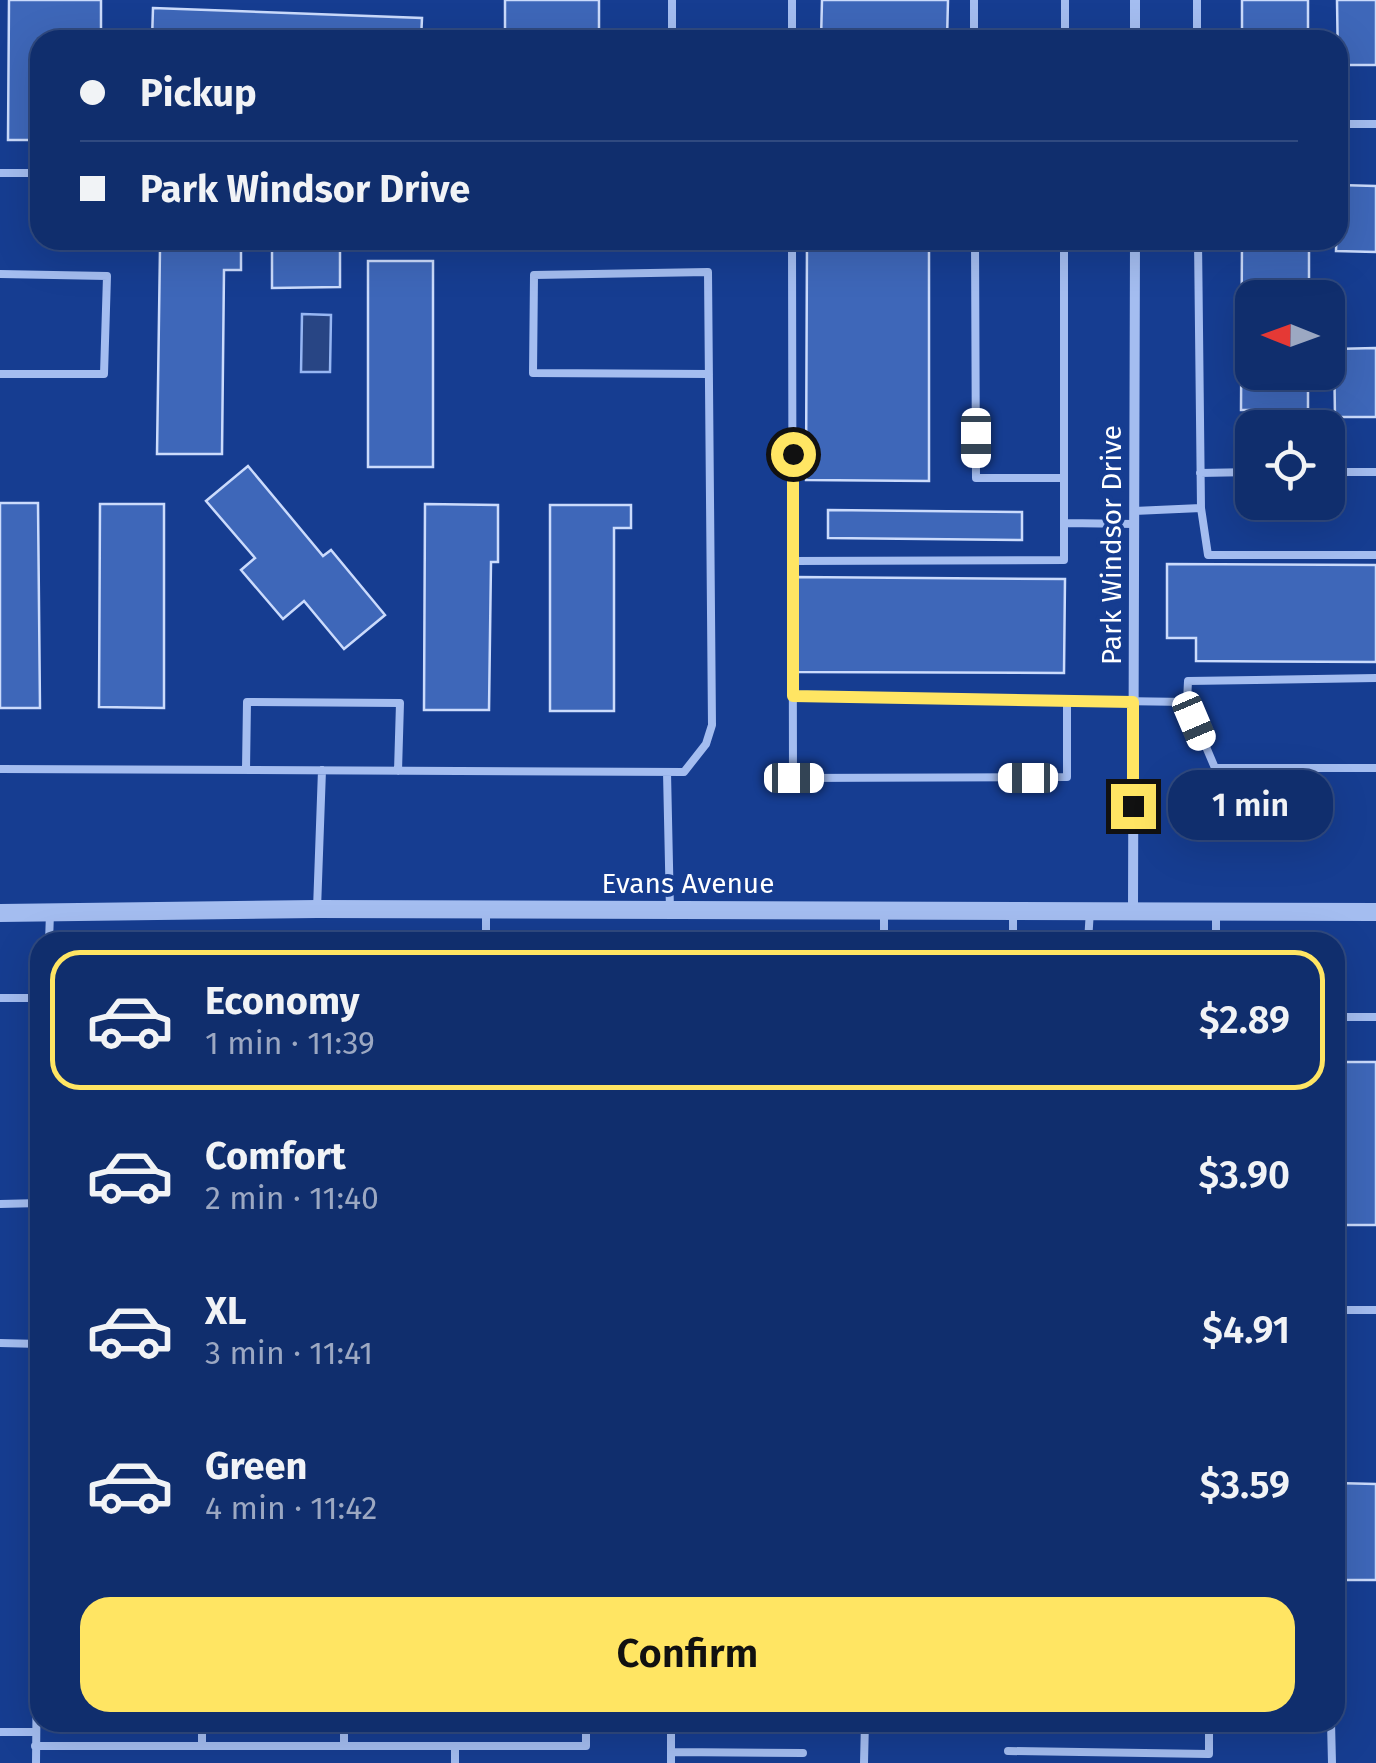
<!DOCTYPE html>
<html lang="en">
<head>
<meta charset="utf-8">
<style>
	body { margin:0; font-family:"Fira Sans",sans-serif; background:#193672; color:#f1f3f6; height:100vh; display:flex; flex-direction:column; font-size:38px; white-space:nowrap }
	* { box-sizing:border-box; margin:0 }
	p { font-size:32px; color:#9ca8c2 }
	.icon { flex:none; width:55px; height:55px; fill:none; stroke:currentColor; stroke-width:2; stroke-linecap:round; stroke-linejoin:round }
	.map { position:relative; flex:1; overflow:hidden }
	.details { position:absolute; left:30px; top:932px; width:1315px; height:800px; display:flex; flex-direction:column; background:#102e6d; border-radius:30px; box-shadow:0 10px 40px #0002,0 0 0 2px #304a80 }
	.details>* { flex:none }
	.banner { position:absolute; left:30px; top:30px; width:1318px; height:220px; border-radius:30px; box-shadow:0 10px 40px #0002,0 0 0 2px #304a80; display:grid; align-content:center; height:220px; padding:0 50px; background:#102e6d }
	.needle { width:65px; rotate:271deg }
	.buttons { position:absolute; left:1235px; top:280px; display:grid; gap:20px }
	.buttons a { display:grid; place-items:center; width:110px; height:110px; border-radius:20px; background:#102e6d; box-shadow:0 10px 40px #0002,0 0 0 2px #304a80; font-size:50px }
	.end { position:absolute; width:45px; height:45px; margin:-22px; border:12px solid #ffe563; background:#111; box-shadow:0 0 0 5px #111 }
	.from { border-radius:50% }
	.bubble { position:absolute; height:70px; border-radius:30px; background:#102e6d; box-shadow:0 10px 40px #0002,0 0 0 2px #304a80; font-size:32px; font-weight:600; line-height:70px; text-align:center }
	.car { position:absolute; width:30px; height:60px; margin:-30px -15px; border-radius:12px; box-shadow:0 0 8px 2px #0007; background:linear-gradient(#fff 24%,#345 0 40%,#fff 0 76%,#345 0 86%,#fff 0) }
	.banner b { display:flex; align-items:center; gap:35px; height:95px; font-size:38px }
	.banner b+b { border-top:2px solid #304a80 }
	.banner i { width:25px; height:25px; background:#f1f3f6 }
	ul { padding:18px 0 0; list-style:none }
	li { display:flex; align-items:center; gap:30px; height:140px; margin:0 20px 15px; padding:0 30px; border:5px solid transparent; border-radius:30px }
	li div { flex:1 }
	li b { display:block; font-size:38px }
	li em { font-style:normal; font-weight:600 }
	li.active { border-color:#ffe563 }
	li>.icon { width:90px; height:90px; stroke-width:1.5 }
	.primary-button { display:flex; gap:20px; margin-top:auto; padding:20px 50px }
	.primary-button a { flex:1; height:115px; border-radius:30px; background:#ffe563; color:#111; font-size:40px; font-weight:600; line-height:115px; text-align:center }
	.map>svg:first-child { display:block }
	.water { fill:#284584; stroke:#96b6f3; stroke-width:2.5 }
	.building { fill:#3e67b9; stroke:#cbdbfc; stroke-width:2.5 }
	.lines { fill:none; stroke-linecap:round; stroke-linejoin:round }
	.service { stroke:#a4bdf0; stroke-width:8 }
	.minor { stroke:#a4bdf0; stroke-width:10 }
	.tertiary { stroke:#a4bdf0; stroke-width:18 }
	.route { stroke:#ffe563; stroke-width:12 }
	.labels { text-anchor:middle; stroke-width:8; stroke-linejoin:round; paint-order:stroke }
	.street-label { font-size:28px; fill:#fff; stroke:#163d91 }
</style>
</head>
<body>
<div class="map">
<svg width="1376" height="1763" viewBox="0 0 1376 1763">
	<rect width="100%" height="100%" fill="#163d91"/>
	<!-- water -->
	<path class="water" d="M302 314 331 315 330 372H301Z"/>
	<!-- building -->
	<path class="building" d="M9 0H101V40H40V140H8Z
		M505 0H599V40H505Z
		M822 0H948L947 40H821Z
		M1242 0H1308V40H1242Z
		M1337 0H1376V65H1338Z
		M153 8 422 18 421 40H152Z
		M1338 185 1376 186V252L1336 251Z
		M272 240H340V287L272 288Z
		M807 240H929V481L806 480Z
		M1242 240H1309V298H1252V372H1308V410H1241Z
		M160 249 241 250V270H224L222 454H157Z
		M368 261H433V467H368Z
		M1376 348V417H1335L1334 349Z
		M248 466 323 556 331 550 385 615 344 649 304 601 283 619 241 570 255 558 206 501Z
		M0 503H38L40 708H0Z
		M100 504H164V708L99 707Z
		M425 504 498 505V562H491L489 710H424Z
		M550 505H631V528H614V711H550Z
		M828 510 1022 512V540L828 538Z
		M1167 564 1376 565V662L1196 661V638H1167Z
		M795 577 1065 579 1064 673 794 672Z
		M1335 1062H1376V1225H1335Z
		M1335 1483 1376 1484V1580H1335Z
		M882 1722H972V1730H882Z"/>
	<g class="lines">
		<!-- service -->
		<path class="service" d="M792 0V40
			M974 0V40
			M672 40V0
			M1065 40V0
			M1197 40V0
			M1338 124H1376
			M0 173H40
			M792 240 793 778 1067 777V701
			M975 240 976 478H1064
			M0 274 107 276 104 374H0
			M1328 472H1376
			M1200 473 1252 472
			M1201 508 1208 555H1376
			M1134 511 1201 508 1198 240
			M1065 523 1134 524
			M793 561 1064 560V240
			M1376 678 1188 681 1187 702 1215 768H1376
			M793 696 1187 702
			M0 769 684 772 706 744 712 725 708 272 534 275 533 373 709 374
			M246 770 247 702 400 703 398 771
			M667 772 670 911
			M317 909 322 770
			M884 912V942
			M49 942 50 913
			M486 942V912
			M1013 942V912
			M1088 942 1090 910
			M1216 942V912
			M0 998H40
			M1335 1017H1376
			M0 1204 40 1203
			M1335 1310H1376
			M0 1343 40 1344 36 1763
			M202 1722V1746
			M1331 1722 1332 1763
			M0 1732H35
			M35 1746H586V1722
			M344 1746V1722
			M455 1746V1763
			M1008 1751 1209 1754V1722
			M671 1752 803 1753
			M671 1763V1722
			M864 1763 865 1722"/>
		<!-- minor -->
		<path class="minor" d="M1135 40V0
			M1133 910 1135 240"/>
		<!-- tertiary -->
		<path class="tertiary" d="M0 913 317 909 1376 912"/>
	</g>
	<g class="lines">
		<!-- route -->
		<path class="route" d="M793 454V696L1133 702V806"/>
	</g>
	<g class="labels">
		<!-- street labels -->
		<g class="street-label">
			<text transform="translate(1111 545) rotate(-90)" y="10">Park Windsor Drive</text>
			<text x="688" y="893">Evans Avenue</text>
		</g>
	</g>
</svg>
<div class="buttons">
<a><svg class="needle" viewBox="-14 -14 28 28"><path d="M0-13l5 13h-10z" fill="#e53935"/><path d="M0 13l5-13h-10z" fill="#9ca8c2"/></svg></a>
<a><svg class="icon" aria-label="locate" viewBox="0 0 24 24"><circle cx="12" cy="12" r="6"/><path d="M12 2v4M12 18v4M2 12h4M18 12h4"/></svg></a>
</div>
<i class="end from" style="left:793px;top:454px"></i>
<i class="end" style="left:1133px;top:806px"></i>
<div class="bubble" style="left:1168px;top:770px;width:165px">1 min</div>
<i class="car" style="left:976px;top:438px;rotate:180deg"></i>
<i class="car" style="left:1194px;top:721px;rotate:157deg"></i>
<i class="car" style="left:794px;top:778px;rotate:90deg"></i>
<i class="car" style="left:1028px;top:778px;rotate:270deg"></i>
<div class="banner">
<b><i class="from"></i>Pickup</b>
<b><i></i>Park Windsor Drive</b>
</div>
<section class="details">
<ul>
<li class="active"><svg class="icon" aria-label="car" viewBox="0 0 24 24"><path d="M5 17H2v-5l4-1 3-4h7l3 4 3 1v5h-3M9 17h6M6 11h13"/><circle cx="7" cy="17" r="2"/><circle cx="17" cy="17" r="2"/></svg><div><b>Economy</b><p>1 min · 11:39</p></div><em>$2.89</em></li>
<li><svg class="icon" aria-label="car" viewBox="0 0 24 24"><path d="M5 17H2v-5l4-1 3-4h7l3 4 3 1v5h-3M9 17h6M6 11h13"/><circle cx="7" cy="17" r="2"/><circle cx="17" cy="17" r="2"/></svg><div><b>Comfort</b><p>2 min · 11:40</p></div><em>$3.90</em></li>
<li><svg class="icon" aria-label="car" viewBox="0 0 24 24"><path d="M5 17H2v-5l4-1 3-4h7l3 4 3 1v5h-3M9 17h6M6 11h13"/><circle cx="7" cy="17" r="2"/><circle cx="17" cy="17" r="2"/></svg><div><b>XL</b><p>3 min · 11:41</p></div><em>$4.91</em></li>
<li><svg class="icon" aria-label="car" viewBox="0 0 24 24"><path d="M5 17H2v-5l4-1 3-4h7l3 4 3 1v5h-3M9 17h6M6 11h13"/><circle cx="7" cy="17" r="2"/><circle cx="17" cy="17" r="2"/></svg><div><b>Green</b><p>4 min · 11:42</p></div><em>$3.59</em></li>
</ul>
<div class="primary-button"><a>Confirm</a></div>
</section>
</div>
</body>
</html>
